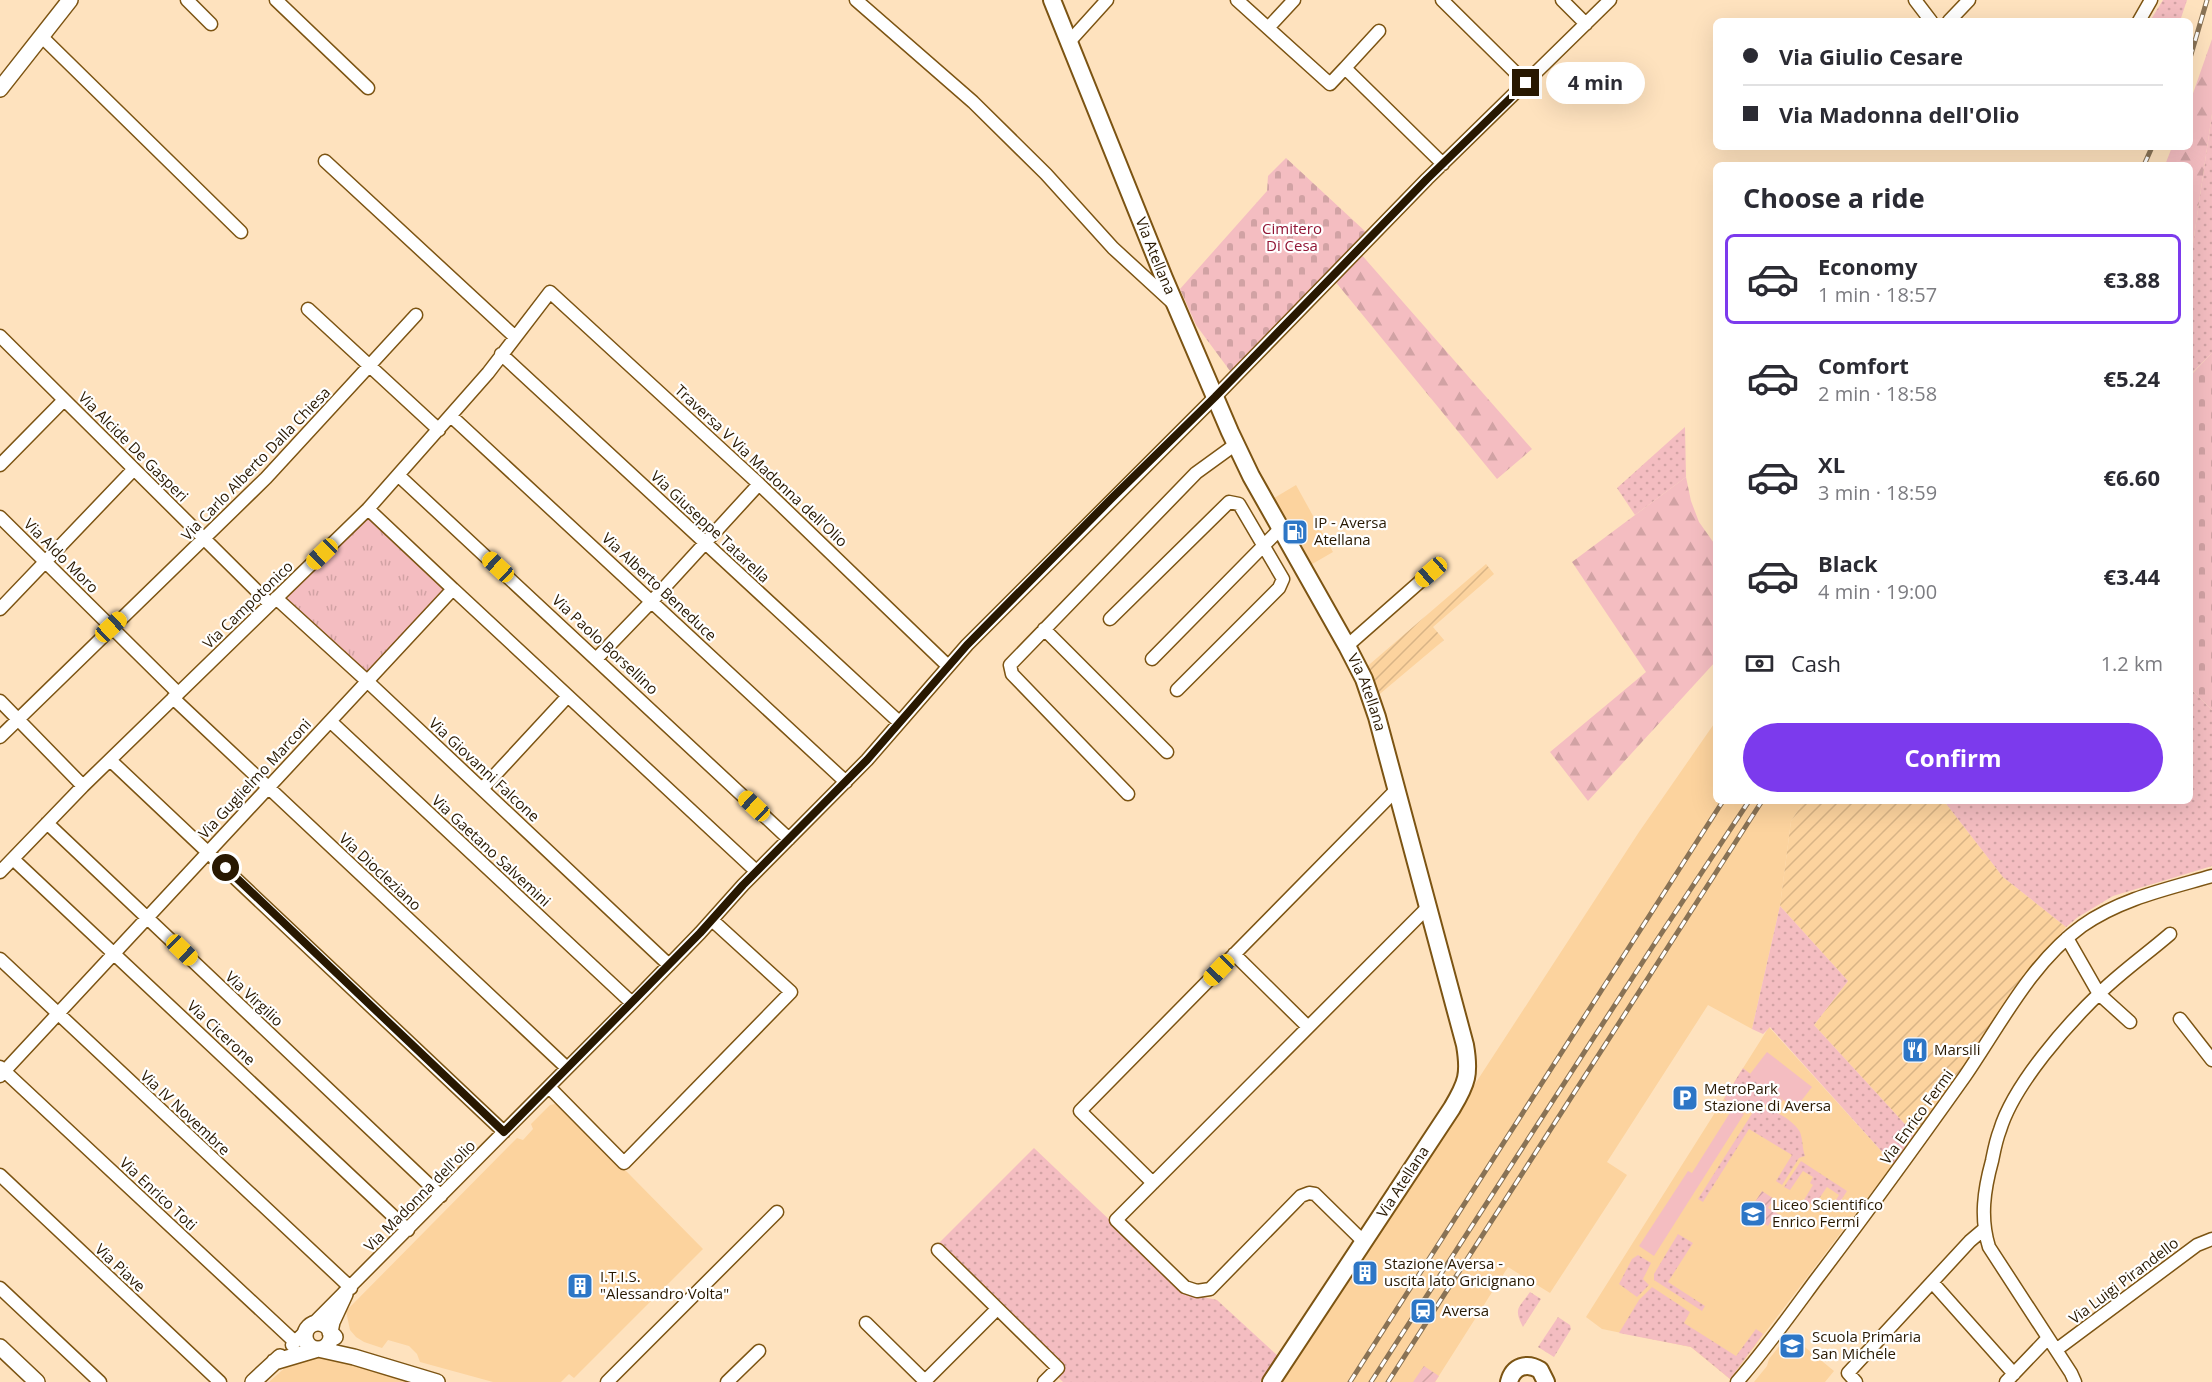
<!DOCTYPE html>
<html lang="en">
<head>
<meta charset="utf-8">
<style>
	body { margin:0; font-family:"Open Sans",sans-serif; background:#f2f2f3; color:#2b2b33; height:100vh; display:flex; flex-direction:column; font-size:22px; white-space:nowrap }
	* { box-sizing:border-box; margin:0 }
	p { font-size:20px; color:#7c7c81 }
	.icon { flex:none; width:33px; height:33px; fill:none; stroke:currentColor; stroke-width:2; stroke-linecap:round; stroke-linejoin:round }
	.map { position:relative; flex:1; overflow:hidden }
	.sheet { position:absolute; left:1713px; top:162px; width:480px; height:642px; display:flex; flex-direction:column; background:#fff; border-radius:9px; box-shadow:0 6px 24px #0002 }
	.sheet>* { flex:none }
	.guide { position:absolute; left:1713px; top:18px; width:480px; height:132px; border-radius:9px; box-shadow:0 6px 24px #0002; display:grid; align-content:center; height:132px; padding:0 30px; background:#fff }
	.end { position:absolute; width:27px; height:27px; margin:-14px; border:8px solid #281801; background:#fff; box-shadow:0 0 0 3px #fff }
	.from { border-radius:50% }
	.bubble { position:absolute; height:42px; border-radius:21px; background:#fff; box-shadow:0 6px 24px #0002; font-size:20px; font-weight:700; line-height:42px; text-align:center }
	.car { position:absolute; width:18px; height:36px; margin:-18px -9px; border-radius:8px; box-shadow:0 0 4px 2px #0007; background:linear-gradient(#f5c518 24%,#345 0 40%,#f5c518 0 76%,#345 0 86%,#f5c518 0) }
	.guide b { display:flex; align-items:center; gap:21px; height:57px; font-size:22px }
	.guide b+b { border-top:2px solid #e1e1e2 }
	.guide i { width:15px; height:15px; background:#2b2b33 }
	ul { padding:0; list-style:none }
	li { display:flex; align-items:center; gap:18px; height:90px; margin:0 12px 9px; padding:0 18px; border:3px solid transparent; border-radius:9px }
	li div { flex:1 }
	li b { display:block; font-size:22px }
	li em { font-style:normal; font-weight:700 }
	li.active { border-color:#7c3aed }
	li>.icon { width:54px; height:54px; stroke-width:1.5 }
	h2 { padding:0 30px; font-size:27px; line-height:72px }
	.pay { display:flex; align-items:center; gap:15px; height:66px; padding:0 30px; font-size:22px }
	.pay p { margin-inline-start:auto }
	.action { display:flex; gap:12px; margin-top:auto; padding:12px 30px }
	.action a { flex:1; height:69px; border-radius:36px; background:#7c3aed; color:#fff; font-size:24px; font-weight:700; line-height:69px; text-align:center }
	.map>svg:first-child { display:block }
	.built { fill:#fcd39e }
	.industrial { fill:url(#industrial-furrows) }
	.grass { fill:url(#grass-dots) }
	.forest { fill:url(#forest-firs) }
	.cemetery { fill:url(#cemetery-stones) }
	.park { fill:url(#park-tufts) }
	.garden { fill:url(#garden-furrows) }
	.pitch { fill:#f4bdc1 }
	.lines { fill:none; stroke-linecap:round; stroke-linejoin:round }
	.minor-casing { stroke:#7c5413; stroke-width:15 }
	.tertiary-casing { stroke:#7c5413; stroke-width:18 }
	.secondary-casing { stroke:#7c5413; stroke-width:20 }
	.minor { stroke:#fff; stroke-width:12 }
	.tertiary { stroke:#fff; stroke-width:15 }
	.secondary { stroke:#fff; stroke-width:16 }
	.rail-casing { stroke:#887255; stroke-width:5 }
	.rail { stroke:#fff; stroke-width:3; stroke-dasharray:9; stroke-linecap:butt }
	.route { stroke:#281801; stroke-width:8 }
	.labels { text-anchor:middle; stroke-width:4.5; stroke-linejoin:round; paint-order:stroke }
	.park-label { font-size:15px; fill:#911535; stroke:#fff }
	.street-label { font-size:15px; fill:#281801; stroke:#fff }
	.poi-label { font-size:15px; fill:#281801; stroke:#fff; text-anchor:start }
</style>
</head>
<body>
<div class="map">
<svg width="2212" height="1382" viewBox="0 0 2212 1382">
	<defs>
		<pattern id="industrial-furrows" width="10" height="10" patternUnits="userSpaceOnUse" patternTransform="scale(1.5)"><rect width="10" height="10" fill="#fcd39e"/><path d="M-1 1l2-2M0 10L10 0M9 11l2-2" fill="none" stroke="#d8b486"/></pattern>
		<pattern id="grass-dots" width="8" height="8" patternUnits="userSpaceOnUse" patternTransform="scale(1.5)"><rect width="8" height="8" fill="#f4bdc1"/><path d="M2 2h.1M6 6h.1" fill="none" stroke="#d1a2a4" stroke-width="1.8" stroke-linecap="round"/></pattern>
		<pattern id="forest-firs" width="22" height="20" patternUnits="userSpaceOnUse" patternTransform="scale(1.5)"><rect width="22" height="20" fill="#f4bdc1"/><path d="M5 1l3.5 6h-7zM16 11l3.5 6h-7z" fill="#d1a2a4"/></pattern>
		<pattern id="cemetery-stones" width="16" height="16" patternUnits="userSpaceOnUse" patternTransform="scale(1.5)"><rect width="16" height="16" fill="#f4bdc1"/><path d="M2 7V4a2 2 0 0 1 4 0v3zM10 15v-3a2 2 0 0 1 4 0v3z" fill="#d1a2a4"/></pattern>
		<pattern id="park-tufts" width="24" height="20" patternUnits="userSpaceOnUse" patternTransform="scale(1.5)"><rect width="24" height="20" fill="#f4bdc1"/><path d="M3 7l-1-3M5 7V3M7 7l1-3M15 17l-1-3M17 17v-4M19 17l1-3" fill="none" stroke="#d1a2a4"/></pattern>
		<pattern id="garden-furrows" width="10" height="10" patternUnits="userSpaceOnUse" patternTransform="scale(1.5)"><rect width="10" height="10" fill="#f4bdc1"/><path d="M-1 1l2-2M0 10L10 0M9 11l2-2" fill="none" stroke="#d1a2a4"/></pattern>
	</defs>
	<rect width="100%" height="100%" fill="#fee2be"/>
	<!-- built -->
	<path class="built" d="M1296 485 1333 552 1307 567 1269 501Z
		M1716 721V801H1804L1791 821 1780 906 1752 1029 1708 1005 1607 1162 1627 1175 1550 1293 1508 1267 1435 1382H1281L1639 832Z
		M1769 1027 1893 1164 1730 1379 1691 1347 1602 1329 1586 1317Z
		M555 1104H560L703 1249 574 1378 569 1374 561 1382H493L420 1362 417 1354 409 1346 388 1340 382 1348 364 1342 356 1337 350 1330 346 1311 517 1138 523 1140 533 1129 531 1124 550 1105Z
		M1789 1334 1834 1371 1825 1382H1754L1767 1366 1769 1359Z
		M324 1356 410 1382H269L288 1365 308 1358Z"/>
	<!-- industrial -->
	<path class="industrial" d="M1486 564 1494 574 1433 627 1444 640 1375 698 1363 670Z
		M1804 801H1944L2003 877 2066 927 2019 987 1919 1135 1914 1134 1814 1025 1848 981 1780 906 1791 821Z"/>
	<!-- grass -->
	<path class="grass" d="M2163 0H2187L2180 21H2150Z
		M2212 114V353L2190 375V264Z
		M1685 427 1686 477 1635 515 1617 488Z
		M2190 688 2212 710V866L2113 896 2078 917 2066 927 2003 877 1944 801H2190Z
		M1780 906 1848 981 1814 1025 1914 1134 1893 1164 1770 1027 1763 1034 1752 1029Z
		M1743 1068 1783 1100 1777 1109C1764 1103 1756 1102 1747 1114L1724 1099Z
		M1760 1108C1773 1108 1794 1121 1800 1132 1803 1140 1802 1148 1805 1156L1799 1158 1782 1185 1776 1181 1792 1155 1749 1129 1703 1202 1698 1199 1748 1120 1754 1110Z
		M1034 1148 1181 1288 1198 1296 1217 1300 1278 1356 1260 1382H1063L1058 1377 1065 1369 938 1244Z
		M1801 1161 1847 1191 1838 1205 1836 1200 1839 1195 1827 1187 1814 1206 1804 1200 1813 1185 1810 1183 1813 1177 1803 1171 1790 1190 1784 1187Z
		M1678 1234 1693 1243 1668 1282 1705 1306 1702 1311 1654 1280V1274Z
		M1638 1255 1651 1263 1643 1279 1649 1285 1637 1297 1619 1284 1632 1259Z
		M1652 1287 1690 1312 1684 1323 1736 1356 1756 1329 1763 1334 1730 1379 1691 1347 1619 1333 1639 1300Z
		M1530 1292 1541 1299 1523 1327C1513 1308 1519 1308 1530 1292Z
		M1558 1317 1570 1325 1571 1329 1554 1357 1538 1347Z"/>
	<!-- forest -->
	<path class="forest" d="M2212 39V114L2190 264V165H2165L2172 147H2190V102Z
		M1360 253 1532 449 1497 479 1334 280Z
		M1686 477 1691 501 1699 522 1716 546V661L1588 801 1550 752 1646 672 1572 562Z"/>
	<!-- cemetery -->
	<path class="cemetery" d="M1286 158 1367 233 1338 261 1233 375 1196 325 1180 289 1267 191 1268 176Z
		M2212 353V710L2190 688V376Z"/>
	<!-- park -->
	<path class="park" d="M368 517 444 590 367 673 285 597Z"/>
	<!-- garden -->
	<path class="garden" d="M1762 1191 1774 1199 1768 1208 1780 1215 1776 1221 1772 1219 1768 1226 1748 1213Z
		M1424 1366 1439 1376 1435 1382H1413Z"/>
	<!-- pitch -->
	<path class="pitch" d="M1767 1052 1812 1087 1795 1109 1750 1074Z
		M1733 1108 1744 1114 1654 1256 1639 1246 1688 1171 1692 1173Z"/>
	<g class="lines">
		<!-- minor casing -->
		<g class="minor-casing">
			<path id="minor" d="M187 0 211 24
				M276 0 368 88
				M856 0 973 102 1046 174 1113 248 1174 304
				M1237 0 1330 84 1345 68 1443 164
				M1442 0 1526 83
				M1562 0 1586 24
				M1915 0 1931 21
				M1949 21 1969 0
				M2139 21 2151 0
				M1268 28 1294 0
				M41 36 241 232
				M1069 42 1107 0
				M1345 68 1379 31
				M325 161 514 336
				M308 309 439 430
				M0 336 270 604
				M501 354 899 722
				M451 416 846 782
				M0 465 64 400
				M398 475 789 839
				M0 517 178 693
				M453 589 756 871
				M276 598 367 681 669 965
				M0 609 134 469
				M1110 619 1229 502 1239 504 1283 579 1279 588 1177 690
				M1044 629 1167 752
				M1347 646 1431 572
				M597 658 652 601 759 484
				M1152 659 1281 528
				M173 698 567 1068
				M0 701 83 786
				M330 721 632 1003
				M0 737 266 478 416 315
				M110 760 504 1132
				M482 789 568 696
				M1128 794 1012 674 1010 665 1196 473 1236 444
				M47 823 441 1196
				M13 859 408 1230
				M0 872 83 786 368 509 488 373 550 292 759 484 948 666
				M2067 938 2099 994 2130 1022
				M1234 954 1308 1027
				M0 959 351 1288
				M2180 1019 2212 1060
				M0 1067 295 1342
				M0 1076 453 589 368 509
				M549 1087 624 1163 791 992 712 920
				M0 1175 220 1382
				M1153 1183 1080 1111 1396 790
				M1364 1242 1315 1194 1309 1193 1301 1196 1210 1289 1197 1291 1185 1287 1116 1220 1428 907
				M938 1250 1058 1368 1044 1382
				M1932 1282 2014 1374
				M0 1288 100 1382
				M866 1323 925 1381
				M292 1345 632 1003 700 933 743 885 867 760 967 645 1215 397 1427 179 1610 0
				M2056 1350 2197 1245 2212 1239
				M607 1382 777 1212
				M727 1382 759 1351
				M924 1382 997 1309
				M1737 1382C1765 1350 1790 1315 1815 1281 1866 1214 1916 1145 1965 1076 2000 1025 2031 963 2082 926 2120 899 2167 889 2212 876
				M1856 1382 1848 1373 1970 1241 1983 1230
				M2006 1382 2048 1338
				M2075 1382 2071 1373 1989 1247C1980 1218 1984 1190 1992 1161 1994 1151 1996 1140 2000 1130 2014 1084 2068 1023 2103 990 2124 970 2148 953 2170 934"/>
		</g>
		<!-- tertiary casing -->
		<g class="tertiary-casing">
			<path id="tertiary" d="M0 89 70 0
				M305 1336a13 13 0 1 1 26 0a13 13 0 1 1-26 0Z
				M335 1337 330 1332 332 1322 345 1294
				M0 1347 37 1382
				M274 1362 318 1349 354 1357 437 1382
				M253 1382 280 1357"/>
		</g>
		<!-- secondary casing -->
		<g class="secondary-casing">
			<g id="secondary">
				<path id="s1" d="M1052 0 1164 278 1230 432 1251 476 1347 646 1364 679 1377 717 1465 1045C1470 1074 1467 1083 1452 1108L1271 1382"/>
				<path d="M1509 1382C1513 1366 1527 1362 1540 1370L1546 1382"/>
			</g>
		</g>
		<!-- minor -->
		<use href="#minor" class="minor"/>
		<!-- tertiary -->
		<use href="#tertiary" class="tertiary"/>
		<!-- secondary -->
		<use href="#secondary" class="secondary"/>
		<!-- rail casing -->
		<g class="rail-casing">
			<path id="rail" d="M2190 58 2207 0
				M2144 165 2152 147
				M1350 1382 1723 801
				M1371 1382 1653 946 1749 801
				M1388 1382 1762 801"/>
		</g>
		<!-- rail -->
		<use href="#rail" class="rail"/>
	</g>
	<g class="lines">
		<!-- route -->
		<path class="route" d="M226 868 504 1132 700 933 743 885 867 760 967 645 1112 498 1215 397 1427 179 1526 83"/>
	</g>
	<!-- icons -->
	<defs>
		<g id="fuel-square" transform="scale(1.35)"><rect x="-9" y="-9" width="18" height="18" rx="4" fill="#2d76c6" stroke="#fff"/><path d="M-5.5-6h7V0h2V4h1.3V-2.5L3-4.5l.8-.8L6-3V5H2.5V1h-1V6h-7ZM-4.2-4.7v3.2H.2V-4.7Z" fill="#fff"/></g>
		<g id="restaurant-square" transform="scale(1.35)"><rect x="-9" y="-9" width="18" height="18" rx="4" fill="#2d76c6" stroke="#fff"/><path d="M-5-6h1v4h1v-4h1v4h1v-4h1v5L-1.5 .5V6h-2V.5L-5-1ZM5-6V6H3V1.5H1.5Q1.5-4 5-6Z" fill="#fff"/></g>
		<g id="parking-square" transform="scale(1.35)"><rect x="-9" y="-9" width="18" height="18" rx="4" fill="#2d76c6" stroke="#fff"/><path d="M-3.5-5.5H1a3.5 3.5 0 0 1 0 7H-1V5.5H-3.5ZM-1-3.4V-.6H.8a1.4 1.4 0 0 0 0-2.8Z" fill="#fff"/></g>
		<g id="school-square" transform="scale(1.35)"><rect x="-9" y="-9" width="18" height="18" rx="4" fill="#2d76c6" stroke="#fff"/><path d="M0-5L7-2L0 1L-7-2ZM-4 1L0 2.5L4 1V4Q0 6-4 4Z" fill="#fff"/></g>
		<g id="building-square" transform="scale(1.35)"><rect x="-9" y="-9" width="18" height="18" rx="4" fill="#2d76c6" stroke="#fff"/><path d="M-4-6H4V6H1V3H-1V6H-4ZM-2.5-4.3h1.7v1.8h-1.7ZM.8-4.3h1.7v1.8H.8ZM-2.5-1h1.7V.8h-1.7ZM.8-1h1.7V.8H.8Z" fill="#fff"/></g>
		<g id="station-square" transform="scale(1.35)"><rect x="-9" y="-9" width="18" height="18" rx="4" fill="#2d76c6" stroke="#fff"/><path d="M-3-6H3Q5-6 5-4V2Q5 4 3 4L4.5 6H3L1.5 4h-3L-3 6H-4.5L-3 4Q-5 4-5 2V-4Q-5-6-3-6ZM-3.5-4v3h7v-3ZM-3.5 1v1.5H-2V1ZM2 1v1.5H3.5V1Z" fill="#fff"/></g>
	</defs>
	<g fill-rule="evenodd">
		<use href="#fuel-square" x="1295" y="532"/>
		<use href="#restaurant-square" x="1915" y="1050"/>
		<use href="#parking-square" x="1685" y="1098"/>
		<use href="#school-square" x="1753" y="1214"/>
		<use href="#building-square" x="1365" y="1273"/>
		<use href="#building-square" x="580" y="1286"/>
		<use href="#station-square" x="1423" y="1311"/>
		<use href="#school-square" x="1792" y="1346"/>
	</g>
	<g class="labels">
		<!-- park labels -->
		<g class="park-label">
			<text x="1292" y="234">Cimitero<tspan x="1292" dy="17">Di Cesa</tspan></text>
		</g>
		<!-- street labels -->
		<g class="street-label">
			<text dy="5" stroke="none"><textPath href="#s1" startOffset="276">Via Atellana</textPath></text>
			<text transform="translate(133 447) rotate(45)" y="5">Via Alcide De Gasperi</text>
			<text transform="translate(256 464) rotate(-46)" y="5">Via Carlo Alberto Dalla Chiesa</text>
			<text transform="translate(761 466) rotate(43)" y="5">Traversa V Via Madonna dell'Olio</text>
			<text transform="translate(710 527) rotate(43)" y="5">Via Giuseppe Tatarella</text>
			<text transform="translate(61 556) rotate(45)" y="5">Via Aldo Moro</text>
			<text transform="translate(659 587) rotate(43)" y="5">Via Alberto Beneduce</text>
			<text transform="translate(248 605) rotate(-44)" y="5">Via Campotonico</text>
			<text transform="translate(605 645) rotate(43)" y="5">Via Paolo Borsellino</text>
			<text dy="5" stroke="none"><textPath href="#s1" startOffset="762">Via Atellana</textPath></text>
			<text transform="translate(484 770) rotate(43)" y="5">Via Giovanni Falcone</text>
			<text transform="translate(255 779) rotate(-47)" y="5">Via Guglielmo Marconi</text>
			<text transform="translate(491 851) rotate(43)" y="5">Via Gaetano Salvemini</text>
			<text transform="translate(380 872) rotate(43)" y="5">Via Diocleziano</text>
			<text transform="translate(254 999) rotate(43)" y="5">Via Virgilio</text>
			<text transform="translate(221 1033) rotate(43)" y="5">Via Cicerone</text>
			<text transform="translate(185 1113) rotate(43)" y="5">Via IV Novembre</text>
			<text transform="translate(1917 1117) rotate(-54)" y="5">Via Enrico Fermi</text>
			<text transform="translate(1403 1182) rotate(-57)" y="5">Via Atellana</text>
			<text transform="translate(158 1194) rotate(43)" y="5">Via Enrico Toti</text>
			<text transform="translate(420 1196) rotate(-45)" y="5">Via Madonna dell'olio</text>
			<text transform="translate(120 1268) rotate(43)" y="5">Via Piave</text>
			<text transform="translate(2124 1281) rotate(-37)" y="5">Via Luigi Pirandello</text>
		</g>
		<!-- poi labels -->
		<g class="poi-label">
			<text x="1314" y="528">IP - Aversa<tspan x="1314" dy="17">Atellana</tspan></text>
			<text x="1934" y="1055">Marsili</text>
			<text x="1704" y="1094">MetroPark<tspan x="1704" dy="17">Stazione di Aversa</tspan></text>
			<text x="1772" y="1210">Liceo Scientifico<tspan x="1772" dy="17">Enrico Fermi</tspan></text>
			<text x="1384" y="1269">Stazione Aversa -<tspan x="1384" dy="17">uscita lato Gricignano</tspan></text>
			<text x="600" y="1282">I.T.I.S.<tspan x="600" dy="17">"Alessandro Volta"</tspan></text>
			<text x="1442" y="1316">Aversa</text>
			<text x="1812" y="1342">Scuola Primaria<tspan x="1812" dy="17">San Michele</tspan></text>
		</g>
	</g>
</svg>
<i class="end from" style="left:226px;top:868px"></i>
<i class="end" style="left:1526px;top:83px"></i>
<div class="bubble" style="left:1546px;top:62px;width:99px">4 min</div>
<i class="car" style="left:322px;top:554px;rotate:226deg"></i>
<i class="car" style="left:498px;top:567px;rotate:313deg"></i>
<i class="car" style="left:1431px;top:572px;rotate:229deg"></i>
<i class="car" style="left:111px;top:627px;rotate:47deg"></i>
<i class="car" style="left:754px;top:806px;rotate:313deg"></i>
<i class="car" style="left:182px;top:950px;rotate:134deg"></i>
<i class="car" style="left:1219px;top:970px;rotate:224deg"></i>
<div class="guide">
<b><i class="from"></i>Via Giulio Cesare</b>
<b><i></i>Via Madonna dell'Olio</b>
</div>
<section class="sheet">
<h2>Choose a ride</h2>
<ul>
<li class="active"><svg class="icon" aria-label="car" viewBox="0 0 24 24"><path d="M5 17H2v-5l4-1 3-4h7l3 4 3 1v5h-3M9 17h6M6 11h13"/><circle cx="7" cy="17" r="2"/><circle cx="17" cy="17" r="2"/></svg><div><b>Economy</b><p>1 min · 18:57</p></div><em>€3.88</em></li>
<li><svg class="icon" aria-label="car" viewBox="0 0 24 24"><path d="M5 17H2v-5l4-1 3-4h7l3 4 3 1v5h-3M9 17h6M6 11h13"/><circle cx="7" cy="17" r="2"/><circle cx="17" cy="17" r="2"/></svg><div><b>Comfort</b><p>2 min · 18:58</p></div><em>€5.24</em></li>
<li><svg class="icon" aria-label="car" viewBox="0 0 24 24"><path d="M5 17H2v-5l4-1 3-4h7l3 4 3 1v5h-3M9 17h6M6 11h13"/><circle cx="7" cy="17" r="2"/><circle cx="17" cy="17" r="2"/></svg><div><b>XL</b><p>3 min · 18:59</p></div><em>€6.60</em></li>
<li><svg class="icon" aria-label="car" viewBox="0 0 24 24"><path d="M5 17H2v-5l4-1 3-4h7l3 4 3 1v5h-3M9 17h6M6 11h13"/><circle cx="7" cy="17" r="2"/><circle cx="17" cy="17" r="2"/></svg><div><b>Black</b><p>4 min · 19:00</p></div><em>€3.44</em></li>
</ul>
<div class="pay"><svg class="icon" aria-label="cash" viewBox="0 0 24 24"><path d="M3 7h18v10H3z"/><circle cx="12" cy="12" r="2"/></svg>Cash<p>1.2 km</p></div>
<div class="action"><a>Confirm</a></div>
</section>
</div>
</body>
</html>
